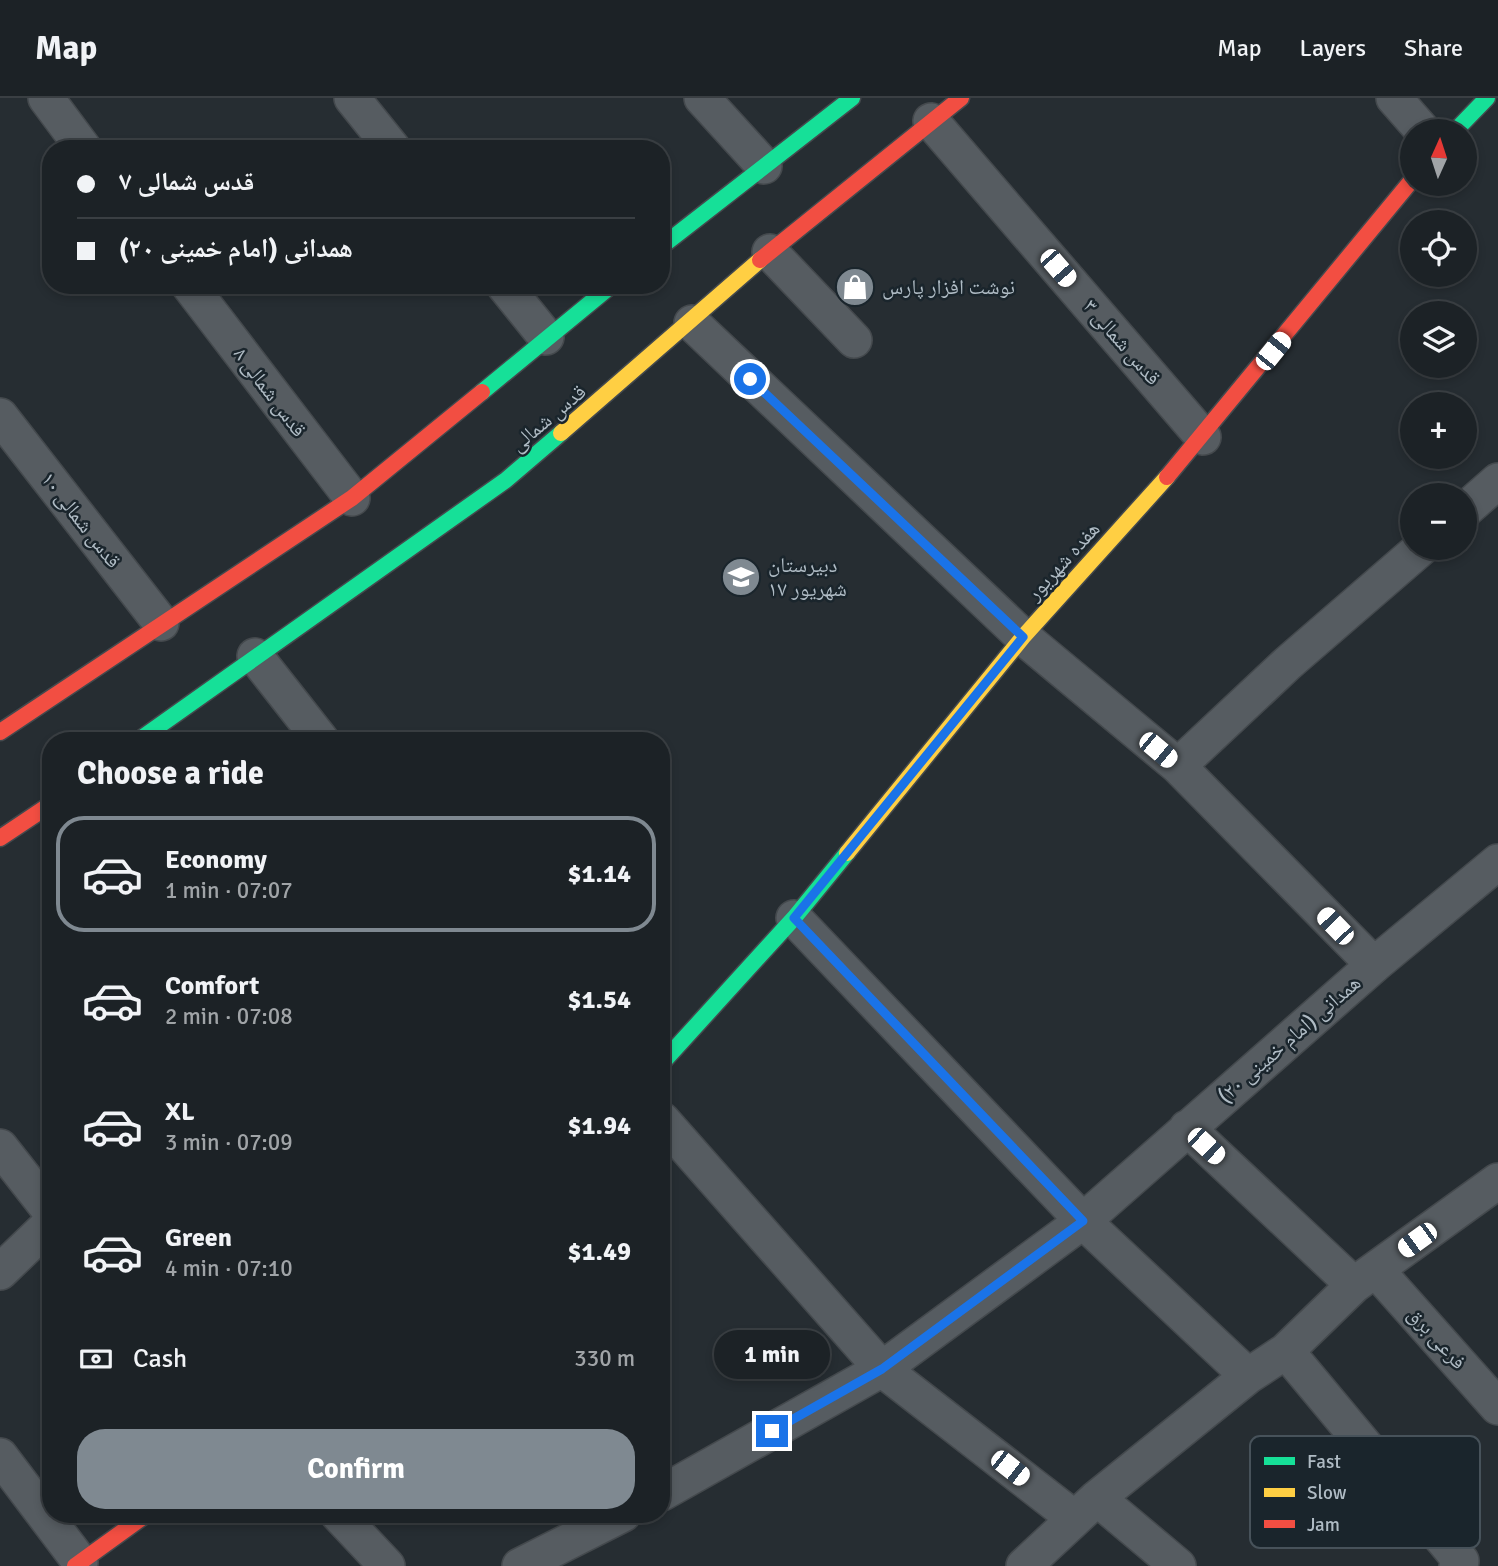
<!DOCTYPE html>
<html lang="en">
<head>
<meta charset="utf-8">
<style>
	body { margin:0; font-family:Signika,"Noto Naskh Arabic",sans-serif; background:#292f32; color:#f1f3f6; height:100vh; display:flex; flex-direction:column; font-size:26px; white-space:nowrap }
	* { box-sizing:border-box; margin:0 }
	p { font-size:23px; color:#a0a4a7 }
	.icon { flex:none; width:38px; height:38px; fill:none; stroke:currentColor; stroke-width:2; stroke-linecap:round; stroke-linejoin:round }
	.map { position:relative; flex:1; overflow:hidden }
	.drawer { position:absolute; left:42px; top:634px; width:628px; height:791px; display:flex; flex-direction:column; background:#1c2226; border-radius:28px; box-shadow:0 4px 10px #0003,0 0 0 2px #3a3f43 }
	.drawer>* { flex:none }
	.banner { position:absolute; left:42px; top:42px; width:628px; height:154px; border-radius:28px; box-shadow:0 4px 10px #0003,0 0 0 2px #3a3f43; display:grid; align-content:center; height:154px; padding:0 35px; background:#1c2226 }
	.needle { width:46px; rotate:3deg }
	.buttons { position:absolute; left:1400px; top:21px; display:grid; gap:14px }
	.buttons a { display:grid; place-items:center; width:77px; height:77px; border-radius:50%; background:#1c2226; box-shadow:0 4px 10px #0003,0 0 0 2px #3a3f43; font-size:35px }
	.end { position:absolute; width:32px; height:32px; margin:-16px; border:9px solid #1a73e8; background:#fff; box-shadow:0 0 0 4px #fff }
	.from { border-radius:50% }
	.bubble { position:absolute; height:49px; border-radius:24px; background:#1c2226; box-shadow:0 4px 10px #0003,0 0 0 2px #3a3f43; font-size:23px; font-weight:800; line-height:49px; text-align:center }
	.car { position:absolute; width:21px; height:42px; margin:-21px -10px; border-radius:9px; box-shadow:0 0 5px 2px #0007; background:linear-gradient(#fff 24%,#345 0 40%,#fff 0 76%,#345 0 86%,#fff 0) }
	.banner b { display:flex; align-items:center; gap:24px; height:66px; font-size:26px }
	.banner b+b { border-top:2px solid #3a3f43 }
	.banner i { width:18px; height:18px; background:#f1f3f6 }
	ul { padding:0; list-style:none }
	li { display:flex; align-items:center; gap:21px; height:116px; margin:0 14px 10px; padding:0 21px; border:4px solid transparent; border-radius:28px }
	li div { flex:1 }
	li b { display:block; font-size:26px }
	li em { font-style:normal; font-weight:800 }
	li.current { border-color:#7f8991 }
	li>.icon { width:63px; height:63px; stroke-width:1.5 }
	h2 { padding:0 35px; font-size:32px; line-height:84px }
	.pay { display:flex; align-items:center; gap:18px; height:77px; padding:0 35px; font-size:26px }
	.pay p { margin-inline-start:auto }
	.action { display:flex; gap:14px; margin-top:auto; padding:14px 35px }
	.action a { flex:1; height:80px; border-radius:28px; background:#7f8991; color:#fff; font-size:28px; font-weight:800; line-height:80px; text-align:center }
	header { display:flex; align-items:center; gap:42px; box-sizing:border-box; height:98px; padding:0 35px; background:#1c2226; border-bottom:2px solid #3a3f43 }
	header strong { font-size:33px }
	nav { display:flex; gap:38px; margin-inline-start:auto; font-size:24px }
	.map>svg:first-child { display:block }
	.lines { fill:none; stroke-linecap:round; stroke-linejoin:round }
	.street-casing { stroke:#44494d; stroke-width:38 }
	.fast-casing { stroke:#44494d; stroke-width:19 }
	.slow-casing { stroke:#44494d; stroke-width:19 }
	.jam-casing { stroke:#44494d; stroke-width:19 }
	.street { stroke:#565c61; stroke-width:35 }
	.fast { stroke:#16e098; stroke-width:16 }
	.slow { stroke:#ffcf43; stroke-width:16 }
	.jam { stroke:#f24e42; stroke-width:16 }
	.route { stroke:#1a73e8; stroke-width:9 }
	.labels { text-anchor:middle; stroke-width:5; stroke-linejoin:round; paint-order:stroke }
	.poi-label { font-size:21px; fill:#afbbc4; stroke:#1a252c; text-anchor:start }
	.street-label { font-size:21px; fill:#afbbc4; stroke:#1a252c }
	.key { fill:#1a252c; stroke:#47525a; stroke-width:2 }
	.key-label { font-size:19px; fill:#afbbc4 }
</style>
</head>
<body>
<header>
<strong>Map</strong>
<nav><a>Map</a><a>Layers</a><a>Share</a></nav>
</header>
<div class="map">
<svg width="1498" height="1468" viewBox="0 0 1498 1468">
	<rect width="100%" height="100%" fill="#262d32"/>
	<g class="lines">
		<!-- street casing -->
		<g class="street-casing">
			<path id="street" d="M46 0 84 51
				M352 0 393 51
				M702 0 764 68
				M1394 0 1423 33
				M931 23 1203 339
				M770 154 854 242
				M189 187 352 400
				M504 187 546 239
				M692 225 1023 539 1178 668 1374 867
				M0 318 161 525
				M1465 412 1498 383
				M255 558 321 642
				M1178 668 1288 565 1421 450
				M794 820 1083 1123 1248 1278
				M662 1022 882 1271 1074 1420
				M1187 1030 1354 1187
				M0 1049 51 1114
				M1376 1172 1498 1309
				M0 1174 51 1125
				M1286 1253 1461 1463 1457 1468
				M0 1358 80 1464
				M662 1395 882 1271 1083 1123 1374 867 1498 764
				M1097 1400 1178 1468
				M338 1416 387 1468
				M520 1468 623 1416
				M1024 1468 1097 1400 1248 1278 1286 1253 1354 1187 1498 1083"/>
		</g>
		<!-- fast casing -->
		<g class="fast-casing">
			<path id="fast" d="M1455 33 1487 0
				M662 148 852 0
				M482 294 612 187
				M139 642 506 382 561 335
				M662 965 794 820 847 755"/>
		</g>
		<!-- slow casing -->
		<g class="slow-casing">
			<path id="slow" d="M561 335 760 162
				M847 755 1023 539 1167 379"/>
		</g>
		<!-- jam casing -->
		<g class="jam-casing">
			<path id="jam" d="M760 162 961 0
				M1167 379 1412 82
				M0 634 352 400 482 294
				M0 740 51 706
				M75 1468 147 1416"/>
		</g>
		<!-- street -->
		<use href="#street" class="street"/>
		<!-- fast -->
		<use href="#fast" class="fast"/>
		<!-- slow -->
		<use href="#slow" class="slow"/>
		<!-- jam -->
		<use href="#jam" class="jam"/>
	</g>
	<g class="lines">
		<!-- route -->
		<path class="route" d="M750 281 1023 539 794 820 1083 1123 882 1271 772 1333"/>
	</g>
	<!-- icons -->
	<defs>
		<g id="shop-disc" transform="scale(2.0125)"><circle r="9.5" fill="#7f8991" stroke="#1a252c"/><path d="M-5-2.5h2.3a2.7 3.5 0 0 1 5.4 0H5L5.5 6h-11ZM-1.5-2.5h3a1.5 2.3 0 0 0-3 0Z" fill="#fff"/></g>
		<g id="school-disc" transform="scale(2.0125)"><circle r="9.5" fill="#7f8991" stroke="#1a252c"/><path d="M0-5L7-2L0 1L-7-2ZM-4 1L0 2.5L4 1V4Q0 6-4 4Z" fill="#fff"/></g>
	</defs>
	<g fill-rule="evenodd">
		<use href="#shop-disc" x="855" y="189"/>
		<use href="#school-disc" x="741" y="479"/>
	</g>
	<g class="labels">
		<!-- poi labels -->
		<g class="poi-label">
			<text x="882" y="196">نوشت افزار پارس</text>
			<text x="768" y="474">دبیرستان<tspan x="768" dy="24">۱۷ شهریور</tspan></text>
		</g>
		<!-- street labels -->
		<g class="street-label">
			<text transform="translate(1122 244) rotate(49)" y="7">۳ قدس شمالی</text>
			<text transform="translate(270 294) rotate(53)" y="7">قدس شمالی ۸</text>
			<text transform="translate(548 320) rotate(-40)" y="7">قدس شمالی</text>
			<text transform="translate(81 422) rotate(52)" y="7">قدس شمالی ۱۰</text>
			<text transform="translate(1063 463) rotate(-48)" y="7">هفده شهریور</text>
			<text transform="translate(1289 941) rotate(-41)" y="7">همدانی (امام خمینی ۲۰)</text>
			<text transform="translate(1437 1240) rotate(48)" y="7">فرعی برق</text>
		</g>
	</g>
	<!-- legend -->
	<rect x="1250" y="1338" width="230" height="112" rx="10" class="key"/>
	<rect x="1264" y="1359" width="31" height="8" fill="#16e098"/>
	<rect x="1264" y="1390" width="31" height="9" fill="#ffcf43"/>
	<rect x="1264" y="1422" width="31" height="8" fill="#f24e42"/>
	<g class="key-label">
		<text x="1307" y="1370">Fast</text>
		<text x="1307" y="1401">Slow</text>
		<text x="1307" y="1433">Jam</text>
	</g>
</svg>
<div class="buttons">
<a><svg class="needle" viewBox="-14 -14 28 28"><path d="M0-13l5 13h-10z" fill="#e53935"/><path d="M0 13l5-13h-10z" fill="#a0a4a7"/></svg></a>
<a><svg class="icon" aria-label="locate" viewBox="0 0 24 24"><circle cx="12" cy="12" r="6"/><path d="M12 2v4M12 18v4M2 12h4M18 12h4"/></svg></a>
<a><svg class="icon" aria-label="layers" viewBox="0 0 24 24"><path d="M12 4l9 5-9 5-9-5zM3 14l9 5 9-5"/></svg></a>
<a>+</a>
<a>−</a>
</div>
<i class="end from" style="left:750px;top:281px"></i>
<i class="end" style="left:772px;top:1333px"></i>
<div class="bubble" style="left:714px;top:1232px;width:116px">1 min</div>
<i class="car" style="left:1058px;top:170px;rotate:139deg"></i>
<i class="car" style="left:1273px;top:253px;rotate:39deg"></i>
<i class="car" style="left:1158px;top:652px;rotate:130deg"></i>
<i class="car" style="left:1335px;top:828px;rotate:316deg"></i>
<i class="car" style="left:1206px;top:1048px;rotate:133deg"></i>
<i class="car" style="left:1417px;top:1142px;rotate:234deg"></i>
<i class="car" style="left:1010px;top:1370px;rotate:128deg"></i>
<div class="banner">
<b><i class="from"></i>۷ قدس شمالی</b>
<b><i></i>همدانی (امام خمینی ۲۰)</b>
</div>
<section class="drawer">
<h2>Choose a ride</h2>
<ul>
<li class="current"><svg class="icon" aria-label="car" viewBox="0 0 24 24"><path d="M5 17H2v-5l4-1 3-4h7l3 4 3 1v5h-3M9 17h6M6 11h13"/><circle cx="7" cy="17" r="2"/><circle cx="17" cy="17" r="2"/></svg><div><b>Economy</b><p>1 min · 07:07</p></div><em>$1.14</em></li>
<li><svg class="icon" aria-label="car" viewBox="0 0 24 24"><path d="M5 17H2v-5l4-1 3-4h7l3 4 3 1v5h-3M9 17h6M6 11h13"/><circle cx="7" cy="17" r="2"/><circle cx="17" cy="17" r="2"/></svg><div><b>Comfort</b><p>2 min · 07:08</p></div><em>$1.54</em></li>
<li><svg class="icon" aria-label="car" viewBox="0 0 24 24"><path d="M5 17H2v-5l4-1 3-4h7l3 4 3 1v5h-3M9 17h6M6 11h13"/><circle cx="7" cy="17" r="2"/><circle cx="17" cy="17" r="2"/></svg><div><b>XL</b><p>3 min · 07:09</p></div><em>$1.94</em></li>
<li><svg class="icon" aria-label="car" viewBox="0 0 24 24"><path d="M5 17H2v-5l4-1 3-4h7l3 4 3 1v5h-3M9 17h6M6 11h13"/><circle cx="7" cy="17" r="2"/><circle cx="17" cy="17" r="2"/></svg><div><b>Green</b><p>4 min · 07:10</p></div><em>$1.49</em></li>
</ul>
<div class="pay"><svg class="icon" aria-label="cash" viewBox="0 0 24 24"><path d="M3 7h18v10H3z"/><circle cx="12" cy="12" r="2"/></svg>Cash<p>330 m</p></div>
<div class="action"><a>Confirm</a></div>
</section>
</div>
</body>
</html>
